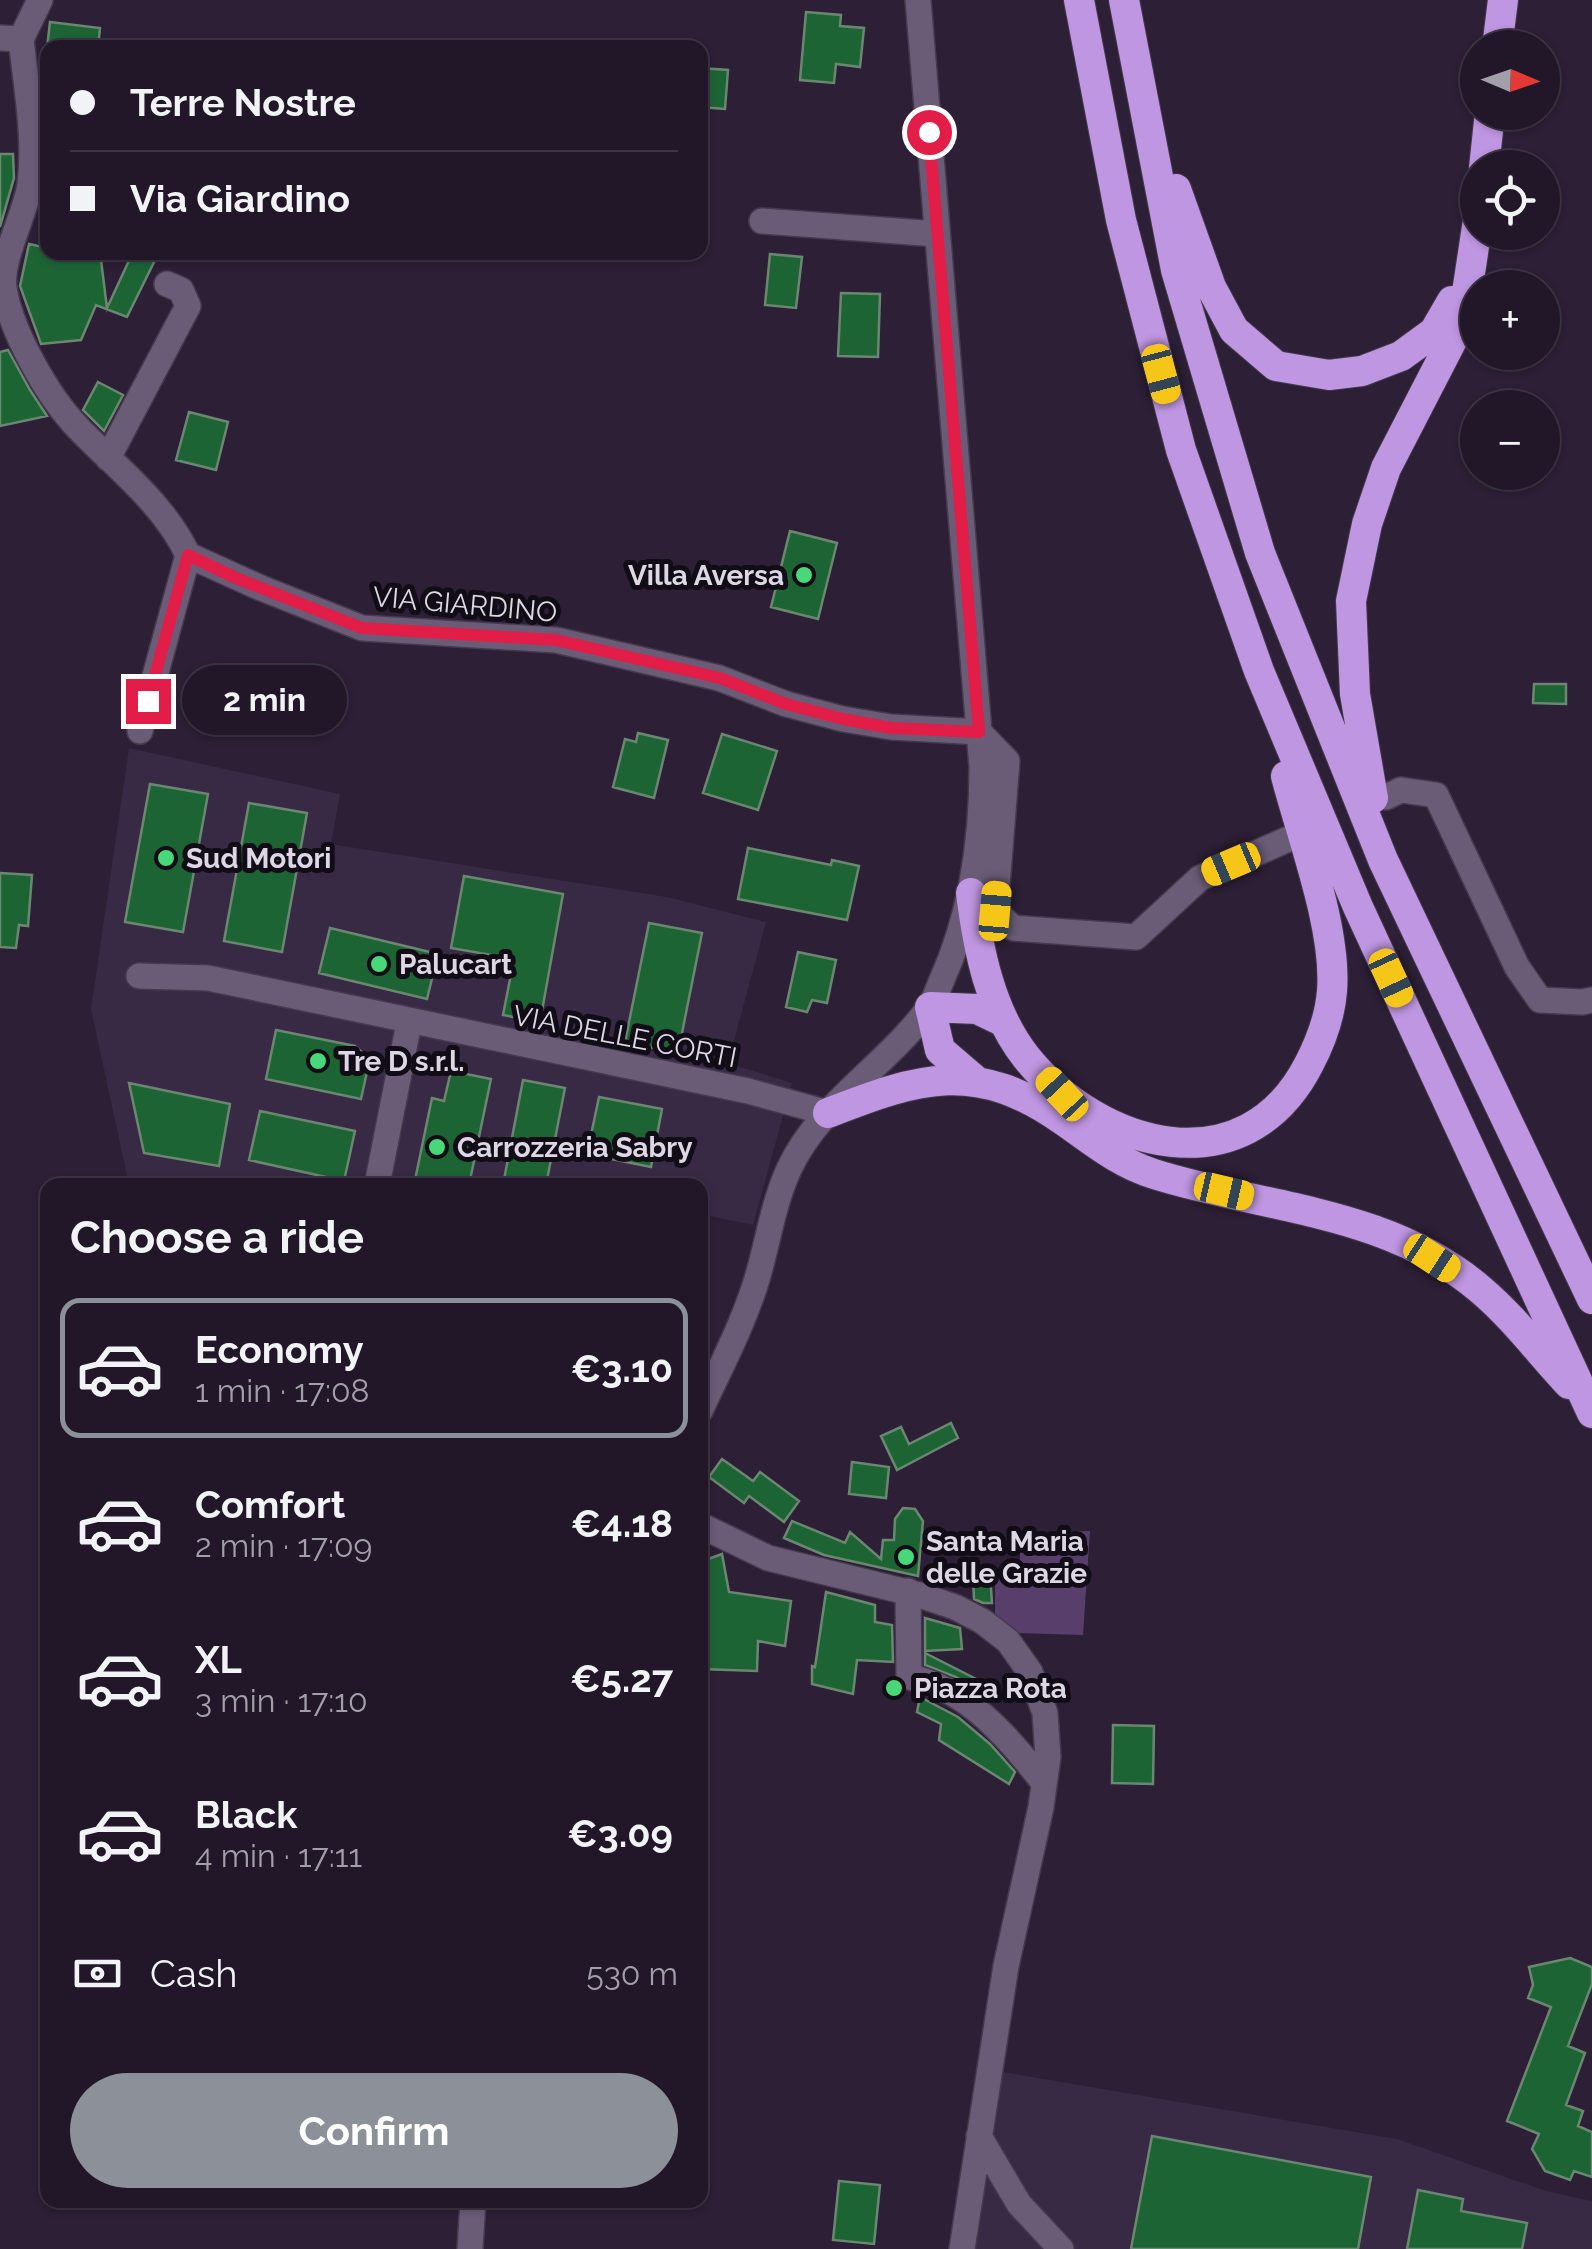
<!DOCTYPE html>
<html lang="en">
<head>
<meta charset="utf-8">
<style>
	body { margin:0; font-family:Raleway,sans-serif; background:#2d2434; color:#f1f3f6; height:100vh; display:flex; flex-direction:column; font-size:38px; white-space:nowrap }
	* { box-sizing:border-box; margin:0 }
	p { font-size:32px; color:#a29fa8 }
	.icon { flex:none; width:55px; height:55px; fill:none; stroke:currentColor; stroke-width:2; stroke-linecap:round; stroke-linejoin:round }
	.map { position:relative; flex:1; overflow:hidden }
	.details { position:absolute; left:40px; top:1178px; width:668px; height:1030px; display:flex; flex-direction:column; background:#211728; border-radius:20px; box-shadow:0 2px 8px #0004,0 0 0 2px #3e3645 }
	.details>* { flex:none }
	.banner { position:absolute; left:40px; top:40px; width:668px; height:220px; border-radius:20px; box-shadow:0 2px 8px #0004,0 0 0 2px #3e3645; display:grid; align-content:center; height:220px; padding:0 30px; background:#211728 }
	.needle { width:65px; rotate:92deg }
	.buttons { position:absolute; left:1460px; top:30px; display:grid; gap:20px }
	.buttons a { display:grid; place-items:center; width:100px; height:100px; border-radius:50%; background:#211728; box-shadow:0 2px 8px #0004,0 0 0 2px #3e3645; font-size:50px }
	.end { position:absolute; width:45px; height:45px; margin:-22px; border:12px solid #e11d48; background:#fff; box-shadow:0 0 0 5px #fff }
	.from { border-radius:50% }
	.bubble { position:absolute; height:70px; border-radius:35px; background:#211728; box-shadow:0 2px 8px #0004,0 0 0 2px #3e3645; font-size:32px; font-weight:700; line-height:70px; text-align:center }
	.car { position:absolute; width:30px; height:60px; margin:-30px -15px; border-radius:12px; box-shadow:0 0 8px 2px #0007; background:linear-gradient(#f5c518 24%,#345 0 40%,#f5c518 0 76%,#345 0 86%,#f5c518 0) }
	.banner b { display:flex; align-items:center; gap:35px; height:95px; font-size:38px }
	.banner b+b { border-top:2px solid #3e3645 }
	.banner i { width:25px; height:25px; background:#f1f3f6 }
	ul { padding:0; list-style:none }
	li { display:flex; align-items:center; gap:30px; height:140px; margin:0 20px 15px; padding:0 10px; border:5px solid transparent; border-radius:20px }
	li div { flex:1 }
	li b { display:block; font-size:38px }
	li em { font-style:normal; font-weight:700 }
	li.current { border-color:#8c9099 }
	li>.icon { width:90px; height:90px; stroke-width:1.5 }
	h2 { padding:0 30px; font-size:45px; line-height:120px }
	.pay { display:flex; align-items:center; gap:25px; height:110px; padding:0 30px; font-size:38px }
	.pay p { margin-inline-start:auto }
	.cta { display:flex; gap:20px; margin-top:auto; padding:20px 30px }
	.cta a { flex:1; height:115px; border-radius:60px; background:#8c9099; color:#fff; font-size:40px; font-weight:700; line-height:115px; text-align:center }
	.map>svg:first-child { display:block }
	.built { fill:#382944 }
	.green { fill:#573e6b }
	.building { fill:#1d6435; stroke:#6b8671; stroke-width:2.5 }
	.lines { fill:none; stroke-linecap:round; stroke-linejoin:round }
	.minor-casing { stroke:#44394d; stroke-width:28 }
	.highway-casing { stroke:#44394d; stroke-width:32 }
	.minor { stroke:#6a5c77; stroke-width:25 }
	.highway { stroke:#bf96e1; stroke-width:30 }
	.route { stroke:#e11d48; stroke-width:12 }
	.poi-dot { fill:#48d779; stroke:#110c16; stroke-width:4 }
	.labels { text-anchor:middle; stroke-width:10; stroke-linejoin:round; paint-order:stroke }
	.poi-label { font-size:28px; font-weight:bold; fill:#ded6e5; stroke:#110c16; text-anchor:start }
	.street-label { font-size:28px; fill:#ded6e5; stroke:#110c16 }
</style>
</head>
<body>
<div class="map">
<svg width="1592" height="2249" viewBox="0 0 1592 2249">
	<rect width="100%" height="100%" fill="#2c1f36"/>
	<!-- built -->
	<path class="built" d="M129 748 340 794 331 844 667 897 766 922 728 1063 792 1083 753 1225 700 1214V1185H129L91 1009Z
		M997 2071 1397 2139 1546 2191 1592 2201V2249H975Z"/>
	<!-- green -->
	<path class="green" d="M1090 1531 1083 1635 1015 1633 995 1614V1576L1020 1575V1533Z"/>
	<!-- building -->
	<path class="building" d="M806 12 841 15 840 26 864 28 860 67 836 64 834 83 800 80Z
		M50 22 100 28 98 48H47Z
		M700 68 728 70 725 109 700 107Z
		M0 154H13L14 178 0 227Z
		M29 244 48 248V252H64L63 258 100 252 107 308 133 252H159L127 317 96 305 81 340 41 344 20 286Z
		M770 254 802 257 796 308 765 305Z
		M841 293 880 294 878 357 838 356Z
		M8 350 30 390 47 416 0 426V352Z
		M98 382 123 395 104 431 83 410Z
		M189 412 228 422 216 470 176 460Z
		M790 531 837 543 818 619 771 607Z
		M224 684 294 698 289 722 279 720 276 733 217 722Z
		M1534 684H1566V704L1533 703Z
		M638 733 668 740 654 798 613 787 625 739 636 742Z
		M722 734 777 751 758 810 703 793Z
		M150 784 208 794 183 932 125 922Z
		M249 803 307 813 282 952 224 941Z
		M748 848 831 865 832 860 859 866 847 920 738 899Z
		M0 873 32 875 28 926 19 925 16 948 0 947Z
		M464 876 563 894 540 1022 503 1015 514 959 451 948Z
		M649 923 702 933 678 1053 625 1042Z
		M330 928 438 954 427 999 319 973Z
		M798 952 836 960 827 1003 812 1000 807 1012 786 1007Z
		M276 1030 355 1046 365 1055 368 1067 361 1099 266 1079Z
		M451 1071 491 1079 469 1185H414L432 1098 444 1101Z
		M523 1080 565 1088 546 1185H503Z
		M129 1083 230 1104 219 1166 144 1153Z
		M599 1097 662 1109 651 1167 587 1154Z
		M260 1111 355 1131 344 1181 249 1160Z
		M951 1423 958 1438 897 1470 881 1436 901 1427 909 1444Z
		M722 1459 753 1481 760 1472 799 1501 784 1522 749 1496 744 1503 709 1477Z
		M852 1462 889 1467 886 1498 849 1494Z
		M903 1508 915 1509 923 1521 918 1576 824 1555 784 1538 792 1521 845 1543 850 1532 881 1559 883 1540H894L895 1519Z
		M722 1554 729 1592 791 1601 785 1646 758 1641 757 1671 700 1669V1562Z
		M990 1574 992 1603H983L974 1599 973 1576Z
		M826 1592 875 1605V1622L892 1625 893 1662 857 1660 853 1694 812 1684V1666L815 1667Z
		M925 1618 960 1628 962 1649 925 1651Z
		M925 1653 982 1682 977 1690 956 1677 925 1665Z
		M920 1697 958 1717 990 1744 1015 1772 1009 1784 939 1740 941 1724 917 1712Z
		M1113 1725 1154 1726 1153 1784 1112 1783Z
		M1570 1958 1592 1967V1984L1568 2046 1585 2053 1566 2105 1583 2111 1578 2126 1592 2132V2177L1574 2171 1570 2180 1545 2171 1532 2149 1539 2134 1507 2121 1551 2007 1528 1998 1533 1985 1529 1967Z
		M1152 2136 1371 2177 1358 2249H1131Z
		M839 2181 880 2185 874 2244 833 2240Z
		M1418 2190 1463 2199 1461 2211 1527 2223 1522 2249H1407Z"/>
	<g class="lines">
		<!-- minor casing -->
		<g class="minor-casing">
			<path id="minor" d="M0 38 21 39 40 0
				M21 39C26 86 36 137 30 184 26 213 0 259 4 288 11 332 48 397 79 429 118 469 164 504 188 555L140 731
				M762 221 937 234
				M108 458 188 306 181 290 167 284
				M188 555 261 588 362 628 556 640 719 678 786 704 843 719 891 727 979 732 1007 761 995 911 1013 928 1136 937 1200 878 1293 837
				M1386 797 1401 790 1436 795 1517 967 1540 1000 1582 1002 1592 1000
				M139 976 208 978 748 1091 828 1113
				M377 1185 409 1023
				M700 1411C720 1368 743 1325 757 1279 768 1242 773 1204 789 1169 819 1104 886 1066 928 1009 934 1002 937 991 941 982 972 914 982 841 982 767L918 0
				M700 1525 768 1558 919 1595 955 1607 982 1621 1008 1641 1030 1672 1045 1713 1048 1757 1041 1807 1006 1966 962 2249
				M908 1591 909 1677C966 1687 1010 1739 1044 1783
				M979 2136 1019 2204 1061 2249
				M470 2249 473 2200"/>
		</g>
		<!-- highway casing -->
		<g class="highway-casing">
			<path id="highway" d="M1079 0 1121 220 1181 450 1259 671 1358 907 1592 1413
				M1124 0 1176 270 1260 553 1383 860 1592 1299
				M1497 48 1503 0
				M1484 168 1490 112
				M1176 189 1211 287 1234 330 1276 366 1329 375 1362 371 1401 356 1434 332 1452 301
				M1373 798 1355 694 1351 601 1367 524 1386 468 1463 319 1478 220
				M971 893C978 949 990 1011 1026 1057 1100 1149 1245 1189 1309 1064 1321 1041 1330 1017 1332 991 1337 929 1302 838 1286 776
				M975 1080 940 1050 930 1007 977 1009 1002 1021
				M828 1113C920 1077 976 1059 1064 1121 1094 1142 1119 1163 1154 1174 1265 1209 1388 1210 1481 1290 1513 1317 1540 1353 1569 1384"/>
		</g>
		<!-- minor -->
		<use href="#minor" class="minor"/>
		<!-- highway -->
		<use href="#highway" class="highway"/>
	</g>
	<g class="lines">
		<!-- route -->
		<path class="route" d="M148 701 188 555 236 578 362 628 556 640 720 678 786 704 843 719 891 728 979 732 929 132"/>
	</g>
	<!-- markers -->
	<g class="poi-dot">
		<circle cx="804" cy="575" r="10"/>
		<circle cx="166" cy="858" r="10"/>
		<circle cx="379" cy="964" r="10"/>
		<circle cx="318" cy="1061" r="10"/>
		<circle cx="437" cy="1147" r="10"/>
		<circle cx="906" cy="1557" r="10"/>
		<circle cx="894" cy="1688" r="10"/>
	</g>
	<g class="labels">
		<!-- poi labels -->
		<g class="poi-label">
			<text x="784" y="585" text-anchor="end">Villa Aversa</text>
			<text x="186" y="868">Sud Motori</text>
			<text x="399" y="974">Palucart</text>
			<text x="338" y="1071">Tre D s.r.l.</text>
			<text x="457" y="1157">Carrozzeria Sabry</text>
			<text x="926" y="1551">Santa Maria<tspan x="926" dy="32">delle Grazie</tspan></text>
			<text x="914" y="1698">Piazza Rota</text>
		</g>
		<!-- street labels -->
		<g class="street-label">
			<text transform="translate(465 604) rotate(5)" y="10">VIA GIARDINO</text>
			<text transform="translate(625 1036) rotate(11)" y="10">VIA DELLE CORTI</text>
		</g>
	</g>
</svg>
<div class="buttons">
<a><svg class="needle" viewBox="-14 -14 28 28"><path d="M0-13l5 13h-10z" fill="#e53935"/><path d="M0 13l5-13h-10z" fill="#a29fa8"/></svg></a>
<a><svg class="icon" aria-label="locate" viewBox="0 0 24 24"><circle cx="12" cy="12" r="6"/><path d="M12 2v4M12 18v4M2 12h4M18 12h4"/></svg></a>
<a>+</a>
<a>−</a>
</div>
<i class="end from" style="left:929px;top:132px"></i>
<i class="end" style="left:148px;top:701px"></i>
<div class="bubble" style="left:182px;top:665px;width:165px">2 min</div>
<i class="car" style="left:1161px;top:374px;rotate:165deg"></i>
<i class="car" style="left:1231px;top:864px;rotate:247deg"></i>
<i class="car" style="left:995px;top:911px;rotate:5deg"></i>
<i class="car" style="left:1391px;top:978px;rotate:155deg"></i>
<i class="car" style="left:1062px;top:1094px;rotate:317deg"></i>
<i class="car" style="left:1224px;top:1191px;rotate:103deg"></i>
<i class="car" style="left:1432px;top:1258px;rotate:123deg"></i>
<div class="banner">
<b><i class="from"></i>Terre Nostre</b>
<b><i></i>Via Giardino</b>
</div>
<section class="details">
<h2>Choose a ride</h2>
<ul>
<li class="current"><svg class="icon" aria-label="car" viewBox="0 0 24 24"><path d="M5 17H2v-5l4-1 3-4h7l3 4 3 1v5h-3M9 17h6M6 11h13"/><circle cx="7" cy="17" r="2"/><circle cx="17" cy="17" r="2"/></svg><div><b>Economy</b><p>1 min · 17:08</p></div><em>€3.10</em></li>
<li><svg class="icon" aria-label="car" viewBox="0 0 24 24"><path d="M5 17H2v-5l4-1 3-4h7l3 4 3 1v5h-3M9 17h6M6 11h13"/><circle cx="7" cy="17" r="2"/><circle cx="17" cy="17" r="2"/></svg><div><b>Comfort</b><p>2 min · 17:09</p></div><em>€4.18</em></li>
<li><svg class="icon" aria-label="car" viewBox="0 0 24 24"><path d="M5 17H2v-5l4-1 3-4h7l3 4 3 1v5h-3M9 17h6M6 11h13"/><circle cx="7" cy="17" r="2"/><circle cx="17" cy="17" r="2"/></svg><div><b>XL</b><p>3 min · 17:10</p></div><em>€5.27</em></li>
<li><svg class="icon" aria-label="car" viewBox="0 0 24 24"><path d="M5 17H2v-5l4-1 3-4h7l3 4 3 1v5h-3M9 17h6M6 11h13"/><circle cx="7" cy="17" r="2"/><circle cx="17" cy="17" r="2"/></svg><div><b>Black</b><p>4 min · 17:11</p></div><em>€3.09</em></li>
</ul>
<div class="pay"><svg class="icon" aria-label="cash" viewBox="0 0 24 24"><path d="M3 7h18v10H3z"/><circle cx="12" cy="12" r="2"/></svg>Cash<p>530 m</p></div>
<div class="cta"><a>Confirm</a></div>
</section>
</div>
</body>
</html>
